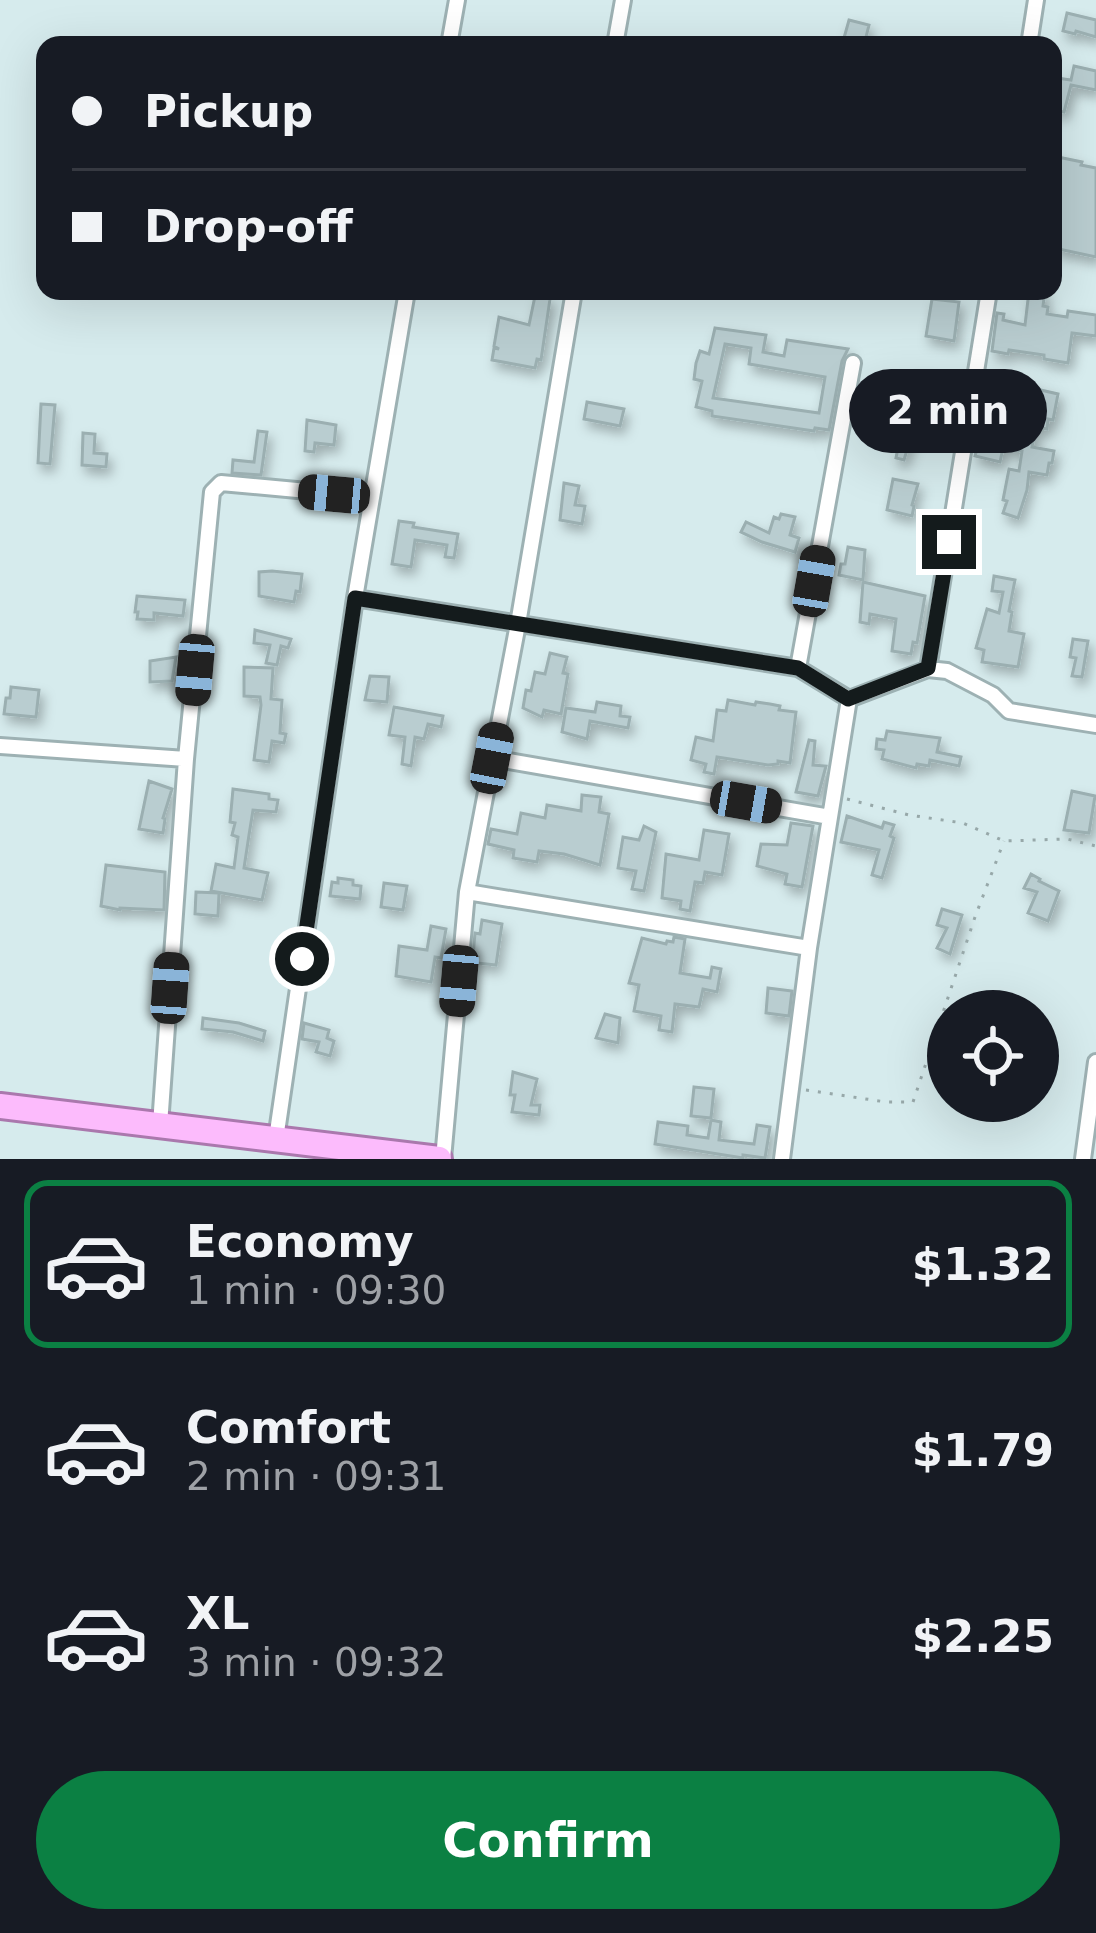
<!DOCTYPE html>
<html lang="en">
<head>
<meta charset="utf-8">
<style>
	body { margin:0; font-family:"DejaVu Sans",sans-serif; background:#20242c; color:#f1f3f6; height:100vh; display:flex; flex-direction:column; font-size:45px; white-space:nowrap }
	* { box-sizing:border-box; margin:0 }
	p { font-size:39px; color:#9ea1a6 }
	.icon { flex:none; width:66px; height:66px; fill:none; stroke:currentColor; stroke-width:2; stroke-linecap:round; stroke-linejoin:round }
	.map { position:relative; height:1159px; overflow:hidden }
	.panel { display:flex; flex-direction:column; background:#171b24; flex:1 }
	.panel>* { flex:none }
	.guide { position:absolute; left:36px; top:36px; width:1026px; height:264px; border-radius:24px; box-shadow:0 12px 48px #0002; display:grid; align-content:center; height:264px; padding:0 36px; background:#171b24 }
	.fabs { position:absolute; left:927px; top:990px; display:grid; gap:24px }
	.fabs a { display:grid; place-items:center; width:132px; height:132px; border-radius:50%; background:#171b24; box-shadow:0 12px 48px #0002; font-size:60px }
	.end { position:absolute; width:54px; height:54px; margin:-27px; border:15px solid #141b1c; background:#fff; box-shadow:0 0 0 6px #fff }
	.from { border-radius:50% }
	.bubble { position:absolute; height:84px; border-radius:42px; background:#171b24; box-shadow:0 12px 48px #0002; font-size:39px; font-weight:600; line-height:84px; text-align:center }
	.car { position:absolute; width:36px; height:72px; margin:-36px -18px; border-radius:15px; box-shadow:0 0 9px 3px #0007; background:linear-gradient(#222 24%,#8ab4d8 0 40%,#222 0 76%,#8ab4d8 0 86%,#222 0) }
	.guide b { display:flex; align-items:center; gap:42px; height:114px; font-size:45px }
	.guide b+b { border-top:3px solid #363941 }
	.guide i { width:30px; height:30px; background:#f1f3f6 }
	ul { padding:21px 0 0; list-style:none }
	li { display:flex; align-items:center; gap:36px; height:168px; margin:0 24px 18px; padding:0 12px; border:6px solid transparent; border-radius:24px }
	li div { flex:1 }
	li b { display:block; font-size:45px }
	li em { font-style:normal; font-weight:600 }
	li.active { border-color:#0b8043 }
	li>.icon { width:108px; height:108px; stroke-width:1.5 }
	.action { display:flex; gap:24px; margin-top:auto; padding:24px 36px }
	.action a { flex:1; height:138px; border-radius:72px; background:#0b8043; color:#fff; font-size:48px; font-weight:600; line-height:138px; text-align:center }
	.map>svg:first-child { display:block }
	.building { fill:#b9cdd0; stroke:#9bafb1; stroke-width:3; fill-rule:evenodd; filter:url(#shadow) }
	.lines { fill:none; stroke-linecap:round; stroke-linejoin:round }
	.minor-casing { stroke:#9db1b3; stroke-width:20 }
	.trunk-casing { stroke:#aa78ad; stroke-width:30 }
	.path { stroke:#97a8a9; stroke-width:3; stroke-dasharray:3 9; stroke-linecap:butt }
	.minor { stroke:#fff; stroke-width:14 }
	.trunk { stroke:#fcbbfc; stroke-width:24 }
	.route { stroke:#141b1c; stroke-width:15 }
</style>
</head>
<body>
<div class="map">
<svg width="1096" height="1159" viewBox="0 0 1096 1159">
	<defs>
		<filter id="shadow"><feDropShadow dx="4" dy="7" stdDeviation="6" flood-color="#0004"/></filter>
	</defs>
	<rect width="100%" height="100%" fill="#d6ebed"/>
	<!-- building -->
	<path class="building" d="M1067 13 1096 20V37L1076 31 1075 34 1063 31Z
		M849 20 869 25 864 45H842Z
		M1074 66 1096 71V90L1071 85 1064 112 1053 110 1057 78 1071 80Z
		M1053 156 1082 162 1081 165 1096 168V257L1054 248 1058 225H1053Z
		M1029 291H1045L1043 306 1048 307 1047 314 1067 317 1068 311 1096 315V336L1072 333 1068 363 1044 359V355L1009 350 1008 354 992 351 997 313 1004 314 1003 320 1025 325Z
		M535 296 550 299 541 360 537 359 535 368 492 360 494 348 499 349 494 346 499 317 529 325Z
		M932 299 959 302 954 341 926 336Z
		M715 328 766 335 763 352 784 356 787 340 848 349 842 361 829 430 815 428 814 431 712 416V411L696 407 702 381 694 379 696 363 700 351 709 354ZM725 344 751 348 749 364 825 377 819 413 713 398Z
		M918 372 931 374 930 380 942 382 936 415 940 416 937 431 914 426 904 460 896 458 902 427 896 426 899 408 911 410Z
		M986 380 997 383V380L1058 394 1053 420 1048 419 1047 429 1036 427 1032 447 1054 451 1052 463H1049L1047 475 1029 472 1027 490 1018 518 1003 513 1007 501 1003 500 1009 469 1019 471 1022 451 1003 448 1000 462 975 456 981 434 991 431 994 410 981 408Z
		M587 402 624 409 620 426 584 419Z
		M41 404 55 405 50 464 38 463Z
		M307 420 336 425 334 445 315 443 314 452 305 451Z
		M258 431 267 432 261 475 232 473 233 460 254 462Z
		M83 433 95 434 94 453 107 454 106 467 82 465Z
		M893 479 918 484 912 505 914 506 912 516 887 510Z
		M564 483 579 486 575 505 585 506 582 524 560 520Z
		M781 514 795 517 790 535 799 538 795 552 762 542 741 532 746 522 769 533 774 517 779 519Z
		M399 521 414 523 413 527 458 534 454 558 445 557 447 545 415 540 411 567 392 564Z
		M848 547 865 550 863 580 839 575 841 564H845Z
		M272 571 302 574 300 592 296 591 294 602 259 596V572Z
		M994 576 1015 580 1009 611 1012 612 1009 631 1024 634 1018 667 982 662 984 650 976 648 987 609 999 613 1003 592 992 591Z
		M863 582 925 596 917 643 913 642 911 654 892 651 896 619 870 614 869 624 860 622Z
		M137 596 185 600 183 616 154 613V620L137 619 138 612H135Z
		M255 630 291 639 288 648 281 646 277 665 266 663 270 645 254 643Z
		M1073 639 1088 641 1082 677 1072 676 1076 658 1070 657Z
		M550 653 567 657 563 673 568 674 561 714 544 710 542 717 523 708 526 690 531 691 535 672 545 674Z
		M176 657 172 681 150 682V661Z
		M244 667 273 668 271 699 282 700 280 733 286 734 284 743 272 741 269 762 254 760 261 705 260 697 244 696Z
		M370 676 389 677 387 702 365 700Z
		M11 687 39 690 36 717 4 714 6 698H10Z
		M728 700 755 705 756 702 770 704 780 706 779 710 796 712 790 763 778 761V764L768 765 717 757 714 774 704 772 706 764 691 760 696 737 713 741 717 710 726 711Z
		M597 702 621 706 620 716 630 717 628 728 590 721 587 739 562 732 566 708 595 712Z
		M394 707 443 716 441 727 428 724 424 739 415 737 411 766 402 764 405 737 389 735Z
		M887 731 940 738 937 752 961 757 959 766 930 760 929 766 917 764 916 768 882 759 884 750 876 749 877 739 885 740Z
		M809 740 815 741 813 765 826 766 818 796 796 792Z
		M149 781 172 789 163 818 165 819 163 833 139 829Z
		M233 789 269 794V799L278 800 276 812 253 810 249 835 244 868 268 873 262 900 211 891 216 864 234 868 238 837 232 835 235 823 230 822Z
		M1072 791 1095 796 1089 833 1064 830Z
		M582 795 601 797 599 812 609 814 600 865 564 854 539 851 537 862 513 858 514 850 488 844 491 829 517 834 521 813 545 818 547 805 581 811Z
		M847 816 882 828 884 822 894 825 890 836 894 838 882 878 872 875 879 850 841 842Z
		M791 823 813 826 802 887 785 884 787 874 757 866 761 844 787 845Z
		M644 826 656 832 644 891 632 889 636 871 618 868 623 837 639 840Z
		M704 830 729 834 722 875 705 872 703 883 695 882 690 911 680 909 681 901 662 898 666 854 699 860Z
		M106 865 165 872 164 910 120 908V910L101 906Z
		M1031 874 1040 879 1039 881 1059 891 1048 921 1028 913 1037 892 1024 888Z
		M338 878 353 880V885L361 886 360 899 330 896 332 882 338 883Z
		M384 883 407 886 403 910 381 907Z
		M196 892 219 893 218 916 195 914Z
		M942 909 962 915 950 954 937 948 947 928 937 925Z
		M482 920 502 924 496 965 477 963 478 957 473 956 475 933 480 934Z
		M431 926 446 929 441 958 435 957 431 982 396 976 399 946 427 950Z
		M674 937 685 939 680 973 710 978 712 967 721 969 717 992 703 989 699 1007 675 1004 672 1032 659 1030 661 1016 634 1011 639 985 629 983 642 938 666 944 667 941 673 942Z
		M768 988 792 991 789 1016 766 1013Z
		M605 1014 620 1018 618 1043 596 1038Z
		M203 1018 239 1023 265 1031 263 1041 233 1032 202 1029Z
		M304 1023 329 1030 327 1038 334 1041 330 1056 316 1052 319 1042 302 1039Z
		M513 1072 537 1079 531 1105H540L539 1115 512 1112 515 1095H510Z
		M694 1087 714 1089 711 1118 691 1116Z
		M711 1120 721 1122 719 1140 754 1144 757 1125 770 1127 765 1158 743 1155V1158L655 1144 658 1122 688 1126 687 1135 708 1138Z"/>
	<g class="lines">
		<!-- minor casing -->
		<g class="minor-casing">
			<path id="minor" d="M449 45 457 0
				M615 45 623 0
				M1029 45 1036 0
				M355 598 798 668 849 699
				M798 668 853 363
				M928 669 989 291
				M849 699 928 669 947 671 993 695 1009 711 1096 725
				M0 746 186 759
				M492 758 830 817
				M467 892 809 948
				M160 1125 186 759 212 492 221 483 372 497
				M276 1139 355 598 407 291
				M443 1159 467 892 518 624 574 291
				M782 1159 809 948 849 699
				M1083 1159 1096 1062"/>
		</g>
		<!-- trunk casing -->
		<g class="trunk-casing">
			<path id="trunk" d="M0 1106 439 1159"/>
		</g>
		<!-- path -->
		<path class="path" d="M847 799 909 815 963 823 1004 841 1067 839 1096 846
			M806 1090 886 1102H913L975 917 1004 841"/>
		<!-- minor -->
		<use href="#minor" class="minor"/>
		<!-- trunk -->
		<use href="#trunk" class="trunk"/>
	</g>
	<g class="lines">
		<!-- route -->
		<path class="route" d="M302 959 355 598 798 668 848 699 928 668 949 542"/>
	</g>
</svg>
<div class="fabs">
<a><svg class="icon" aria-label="locate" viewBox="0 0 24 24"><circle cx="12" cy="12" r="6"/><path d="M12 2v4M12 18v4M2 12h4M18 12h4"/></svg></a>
</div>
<i class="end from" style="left:302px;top:959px"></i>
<i class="end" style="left:949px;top:542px"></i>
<div class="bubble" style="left:849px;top:369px;width:198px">2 min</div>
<i class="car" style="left:334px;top:494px;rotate:275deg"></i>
<i class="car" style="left:814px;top:581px;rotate:10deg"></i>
<i class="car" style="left:195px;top:670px;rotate:185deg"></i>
<i class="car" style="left:492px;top:758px;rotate:11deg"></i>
<i class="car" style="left:746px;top:802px;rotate:100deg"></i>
<i class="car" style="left:459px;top:981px;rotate:185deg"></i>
<i class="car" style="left:170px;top:988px;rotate:4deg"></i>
<div class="guide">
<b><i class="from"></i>Pickup</b>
<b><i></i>Drop-off</b>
</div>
</div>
<section class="panel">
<ul>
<li class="active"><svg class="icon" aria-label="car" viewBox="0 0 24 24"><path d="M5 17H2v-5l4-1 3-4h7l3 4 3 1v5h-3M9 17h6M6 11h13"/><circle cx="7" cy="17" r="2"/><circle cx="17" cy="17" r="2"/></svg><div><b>Economy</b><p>1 min · 09:30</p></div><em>$1.32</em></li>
<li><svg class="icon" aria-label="car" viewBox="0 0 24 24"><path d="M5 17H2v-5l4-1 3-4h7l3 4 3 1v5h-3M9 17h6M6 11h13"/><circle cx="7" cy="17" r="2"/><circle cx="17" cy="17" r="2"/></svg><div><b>Comfort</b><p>2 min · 09:31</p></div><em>$1.79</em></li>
<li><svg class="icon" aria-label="car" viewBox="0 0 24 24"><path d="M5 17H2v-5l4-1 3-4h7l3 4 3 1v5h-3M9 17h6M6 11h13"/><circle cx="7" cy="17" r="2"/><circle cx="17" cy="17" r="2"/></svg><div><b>XL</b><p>3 min · 09:32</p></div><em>$2.25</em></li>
</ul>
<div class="action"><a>Confirm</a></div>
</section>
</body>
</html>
